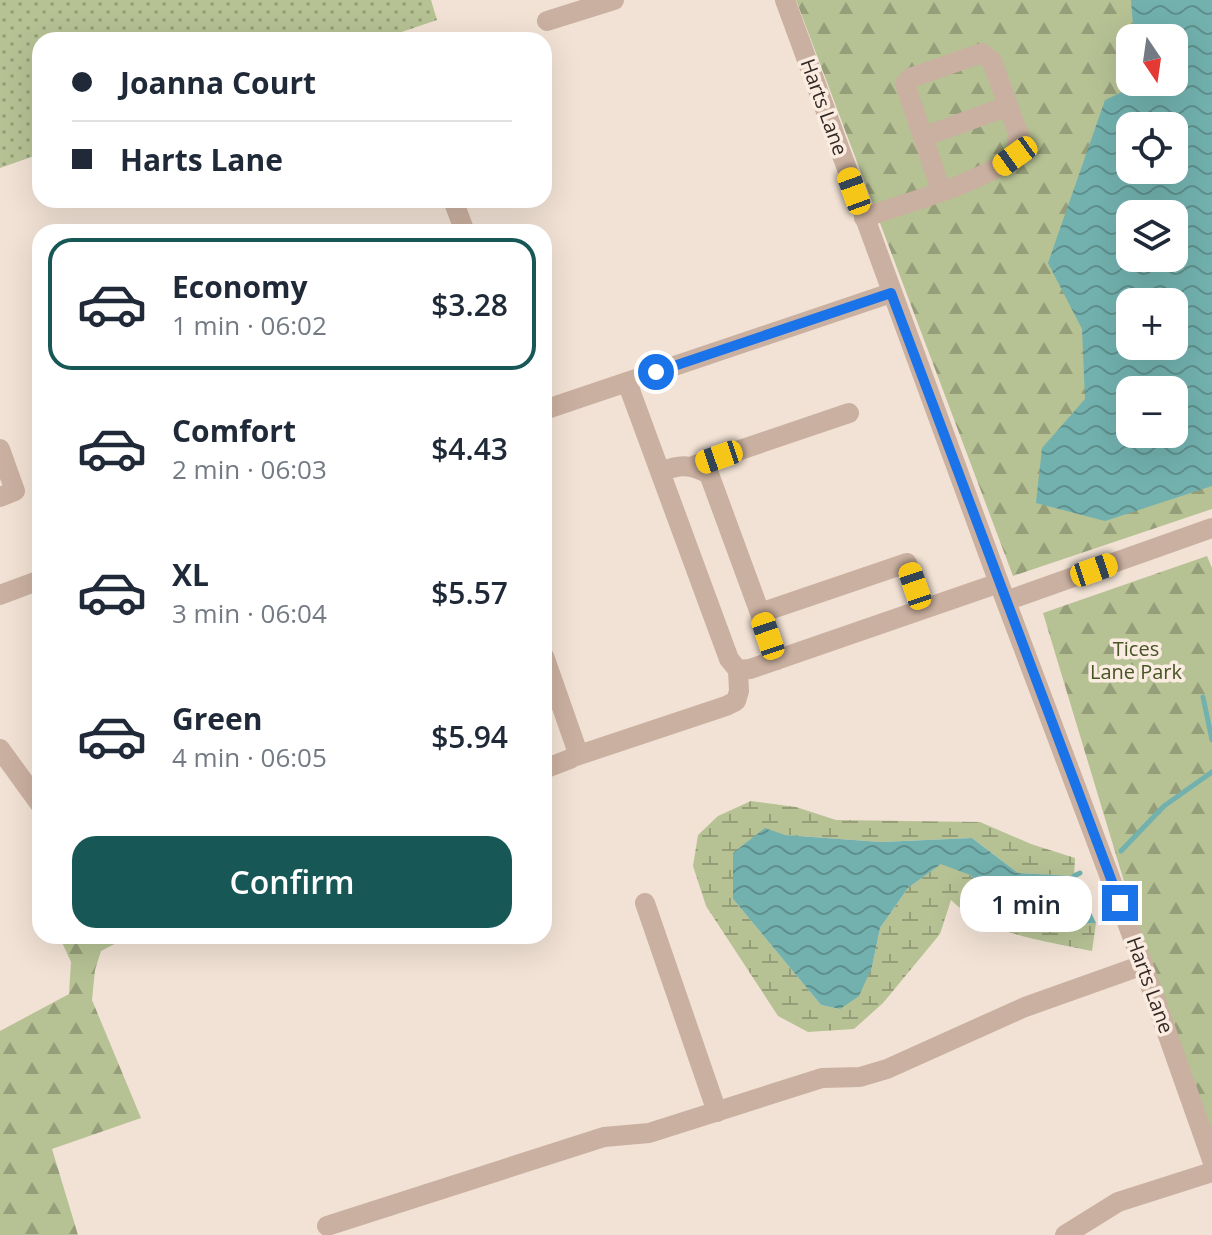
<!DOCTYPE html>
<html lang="en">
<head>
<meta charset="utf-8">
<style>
	body { margin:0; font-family:"Open Sans",sans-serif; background:#f6f6f7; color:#1f2937; height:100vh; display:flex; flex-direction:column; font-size:30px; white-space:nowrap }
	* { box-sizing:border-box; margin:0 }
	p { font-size:26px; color:#747a83 }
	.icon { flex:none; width:44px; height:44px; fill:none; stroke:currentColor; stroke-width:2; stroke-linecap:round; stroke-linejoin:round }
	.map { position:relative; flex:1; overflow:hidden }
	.panel { position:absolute; left:32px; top:224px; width:520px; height:720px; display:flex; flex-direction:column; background:#fff; border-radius:24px; box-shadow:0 8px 32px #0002 }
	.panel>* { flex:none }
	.guide { position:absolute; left:32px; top:32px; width:520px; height:176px; border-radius:24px; box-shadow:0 8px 32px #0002; display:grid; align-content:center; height:176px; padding:0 40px; background:#fff }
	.needle { width:52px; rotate:167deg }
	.tools { position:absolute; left:1116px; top:24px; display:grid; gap:16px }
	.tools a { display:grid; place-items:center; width:72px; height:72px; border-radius:16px; background:#fff; box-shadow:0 8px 32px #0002; font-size:40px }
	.end { position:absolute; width:36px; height:36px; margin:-18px; border:10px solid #1a73e8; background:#fff; box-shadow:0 0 0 4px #fff }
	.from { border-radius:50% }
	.bubble { position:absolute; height:56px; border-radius:24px; background:#fff; box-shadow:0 8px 32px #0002; font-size:26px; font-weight:600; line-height:56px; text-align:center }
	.car { position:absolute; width:24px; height:48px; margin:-24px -12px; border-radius:10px; box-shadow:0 0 6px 2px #0007; background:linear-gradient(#f5c518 24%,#345 0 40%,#f5c518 0 76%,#345 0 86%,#f5c518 0) }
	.guide b { display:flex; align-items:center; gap:28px; height:76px; font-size:30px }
	.guide b+b { border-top:2px solid #e0e1e3 }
	.guide i { width:20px; height:20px; background:#1f2937 }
	ul { padding:14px 0 0; list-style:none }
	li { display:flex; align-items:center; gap:24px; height:132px; margin:0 16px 12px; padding:0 24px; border:4px solid transparent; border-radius:24px }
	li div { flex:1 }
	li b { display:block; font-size:30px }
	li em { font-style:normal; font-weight:600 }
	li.current { border-color:#175756 }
	li>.icon { width:72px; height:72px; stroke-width:1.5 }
	.primary-button { display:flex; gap:16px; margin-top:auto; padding:16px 40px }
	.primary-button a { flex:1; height:92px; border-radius:24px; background:#175756; color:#fff; font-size:32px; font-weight:600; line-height:92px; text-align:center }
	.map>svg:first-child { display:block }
	.grass { fill:url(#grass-dots) }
	.forest { fill:url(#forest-firs); fill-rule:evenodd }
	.wetland { fill:url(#wetland-marsh) }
	.water { fill:url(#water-waves); fill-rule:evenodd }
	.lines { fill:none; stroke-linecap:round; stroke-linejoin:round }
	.stream { stroke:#72b1ae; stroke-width:5 }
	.minor { stroke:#cab0a0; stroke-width:20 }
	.route { stroke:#1a73e8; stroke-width:10 }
	.labels { text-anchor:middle; stroke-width:7; stroke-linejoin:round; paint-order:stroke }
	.street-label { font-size:20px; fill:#342824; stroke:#faece1 }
	.park-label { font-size:20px; fill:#475426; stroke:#faece1 }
</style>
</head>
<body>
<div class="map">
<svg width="1212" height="1235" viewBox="0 0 1212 1235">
	<defs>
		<pattern id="grass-dots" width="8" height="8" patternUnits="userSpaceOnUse" patternTransform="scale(2)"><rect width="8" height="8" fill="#b6c294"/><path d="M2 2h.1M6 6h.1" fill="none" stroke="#959e79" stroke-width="1.8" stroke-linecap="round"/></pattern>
		<pattern id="forest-firs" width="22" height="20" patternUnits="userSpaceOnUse" patternTransform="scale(2)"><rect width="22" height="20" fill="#b6c294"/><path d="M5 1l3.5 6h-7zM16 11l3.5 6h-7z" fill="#959e79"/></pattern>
		<pattern id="wetland-marsh" width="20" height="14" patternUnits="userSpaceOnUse" patternTransform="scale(2)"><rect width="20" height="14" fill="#b6c294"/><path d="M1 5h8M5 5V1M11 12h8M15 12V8" fill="none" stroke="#959e79"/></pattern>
		<pattern id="water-waves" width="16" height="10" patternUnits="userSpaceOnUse" patternTransform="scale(2)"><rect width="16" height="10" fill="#72b1ae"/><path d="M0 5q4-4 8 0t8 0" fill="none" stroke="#5e908d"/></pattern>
	</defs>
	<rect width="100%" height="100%" fill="#f2e2d5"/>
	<!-- grass -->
	<path class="grass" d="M0 0H431L437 20 378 40H40V154L0 168Z"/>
	<!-- forest -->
	<path class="forest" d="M796 0H1212V509L1013 576ZM1130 38H1174V82H1130ZM1130 126H1174V170H1130ZM1130 214H1174V258H1130ZM1130 302H1174V346H1130ZM1130 390H1174V434H1130Z
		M1207 556 1212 568V1173L1043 613Z
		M59 936H130L101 951 95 970 92 1000 141 1118 52 1149 78 1235H0V1031L69 994 71 962Z"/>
	<!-- wetland -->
	<path class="wetland" d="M751 801 796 807 836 820 980 822 1031 844 1075 858 1074 876 1018 873 972 838 881 842 785 835 733 899 821 1005 840 1009 872 967 880 928 908 888 942 863 970 875 1000 905 1073 924 1096 923 1092 951C1046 941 985 934 951 900L940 934 883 1003 854 1029 808 1032 778 1016 706 906 693 866 698 835 718 816Z"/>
	<!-- water -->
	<path class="water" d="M1131 0H1212V486L1105 521 1036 503 1042 448 1085 399 1082 329 1048 263 1105 100 1137 85V82H1174V38H1134ZM1130 126H1174V170H1130ZM1130 214H1174V258H1130ZM1130 302H1174V346H1130ZM1130 390H1174V434H1130Z
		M765 828 785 835 881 842 972 838 1018 873 1074 876 1096 923 1073 924 1032 917 1000 905 970 875 941 864 908 888 880 928 872 967 859 996 840 1009 821 1005 733 899V853Z"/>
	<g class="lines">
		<!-- stream -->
		<path class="stream" d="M1203 697 1212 740
			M1121 851 1164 806 1212 772
			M1074 876 1080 873"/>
		<!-- minor -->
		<path class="minor" d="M785 0 999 583 1143 965 1212 1160
			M547 21 614 0
			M923 137 1008 106
			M453 200 465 232
			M864 218C910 201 976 185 1015 156L1019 136 992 61 982 53 910 78 905 84 941 190
			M627 382 729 659 738 670 750 669 999 583
			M544 410 891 293
			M0 449 15 491 0 497
			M693 466 849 413
			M660 472C680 464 690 464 709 474L760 613
			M0 595 40 580
			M1006 601 1212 528
			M544 656 578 753 570 759 544 769
			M777 660 760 613 907 563 923 609
			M0 749 40 804
			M576 756 726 706 736 701 739 691 738 670
			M645 903 717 1112
			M327 1226 604 1137 649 1133 822 1078 860 1077 887 1069 1025 1007 1143 965
			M1065 1235 1118 1202 1212 1172"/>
	</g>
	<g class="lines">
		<!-- route -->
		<path class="route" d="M656 372 891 293 1120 903"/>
	</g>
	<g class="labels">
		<!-- street labels -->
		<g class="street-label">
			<text transform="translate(824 107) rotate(70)" y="7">Harts Lane</text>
			<text transform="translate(1150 985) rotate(70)" y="7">Harts Lane</text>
		</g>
		<!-- park labels -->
		<g class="park-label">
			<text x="1136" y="656">Tices<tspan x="1136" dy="23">Lane Park</tspan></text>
		</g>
	</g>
</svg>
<div class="tools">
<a><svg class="needle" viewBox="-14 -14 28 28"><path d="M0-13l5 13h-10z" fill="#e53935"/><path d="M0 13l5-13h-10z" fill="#747a83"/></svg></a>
<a><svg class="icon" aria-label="locate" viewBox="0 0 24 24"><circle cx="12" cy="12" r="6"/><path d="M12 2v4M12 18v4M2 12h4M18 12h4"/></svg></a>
<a><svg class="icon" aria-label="layers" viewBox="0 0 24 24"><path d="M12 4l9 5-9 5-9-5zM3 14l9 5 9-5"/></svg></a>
<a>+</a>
<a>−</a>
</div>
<i class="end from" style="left:656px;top:372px"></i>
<i class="end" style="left:1120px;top:903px"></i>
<div class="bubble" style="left:960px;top:876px;width:132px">1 min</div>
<i class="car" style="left:1015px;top:156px;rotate:234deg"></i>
<i class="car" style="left:854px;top:191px;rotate:340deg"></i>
<i class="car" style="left:719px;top:457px;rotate:251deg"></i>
<i class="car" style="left:1094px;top:570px;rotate:71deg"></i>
<i class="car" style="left:915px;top:586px;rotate:341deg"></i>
<i class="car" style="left:768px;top:636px;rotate:341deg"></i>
<div class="guide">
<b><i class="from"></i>Joanna Court</b>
<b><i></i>Harts Lane</b>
</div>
<section class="panel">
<ul>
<li class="current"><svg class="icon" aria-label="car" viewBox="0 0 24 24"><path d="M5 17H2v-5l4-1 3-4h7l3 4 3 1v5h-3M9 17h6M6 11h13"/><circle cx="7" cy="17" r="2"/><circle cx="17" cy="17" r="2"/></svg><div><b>Economy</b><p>1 min · 06:02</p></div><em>$3.28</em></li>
<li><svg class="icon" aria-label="car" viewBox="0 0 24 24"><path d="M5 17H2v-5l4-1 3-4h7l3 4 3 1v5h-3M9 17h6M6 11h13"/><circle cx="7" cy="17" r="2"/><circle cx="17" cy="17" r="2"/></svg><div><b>Comfort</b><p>2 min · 06:03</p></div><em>$4.43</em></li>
<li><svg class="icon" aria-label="car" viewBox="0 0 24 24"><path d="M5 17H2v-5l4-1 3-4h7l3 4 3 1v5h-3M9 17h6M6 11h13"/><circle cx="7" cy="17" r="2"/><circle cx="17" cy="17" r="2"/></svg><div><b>XL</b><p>3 min · 06:04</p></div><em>$5.57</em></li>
<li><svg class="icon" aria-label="car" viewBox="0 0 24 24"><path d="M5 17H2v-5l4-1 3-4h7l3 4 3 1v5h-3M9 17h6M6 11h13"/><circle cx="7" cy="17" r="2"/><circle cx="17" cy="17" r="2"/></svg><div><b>Green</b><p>4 min · 06:05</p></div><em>$5.94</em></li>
</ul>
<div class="primary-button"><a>Confirm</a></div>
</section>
</div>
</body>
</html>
